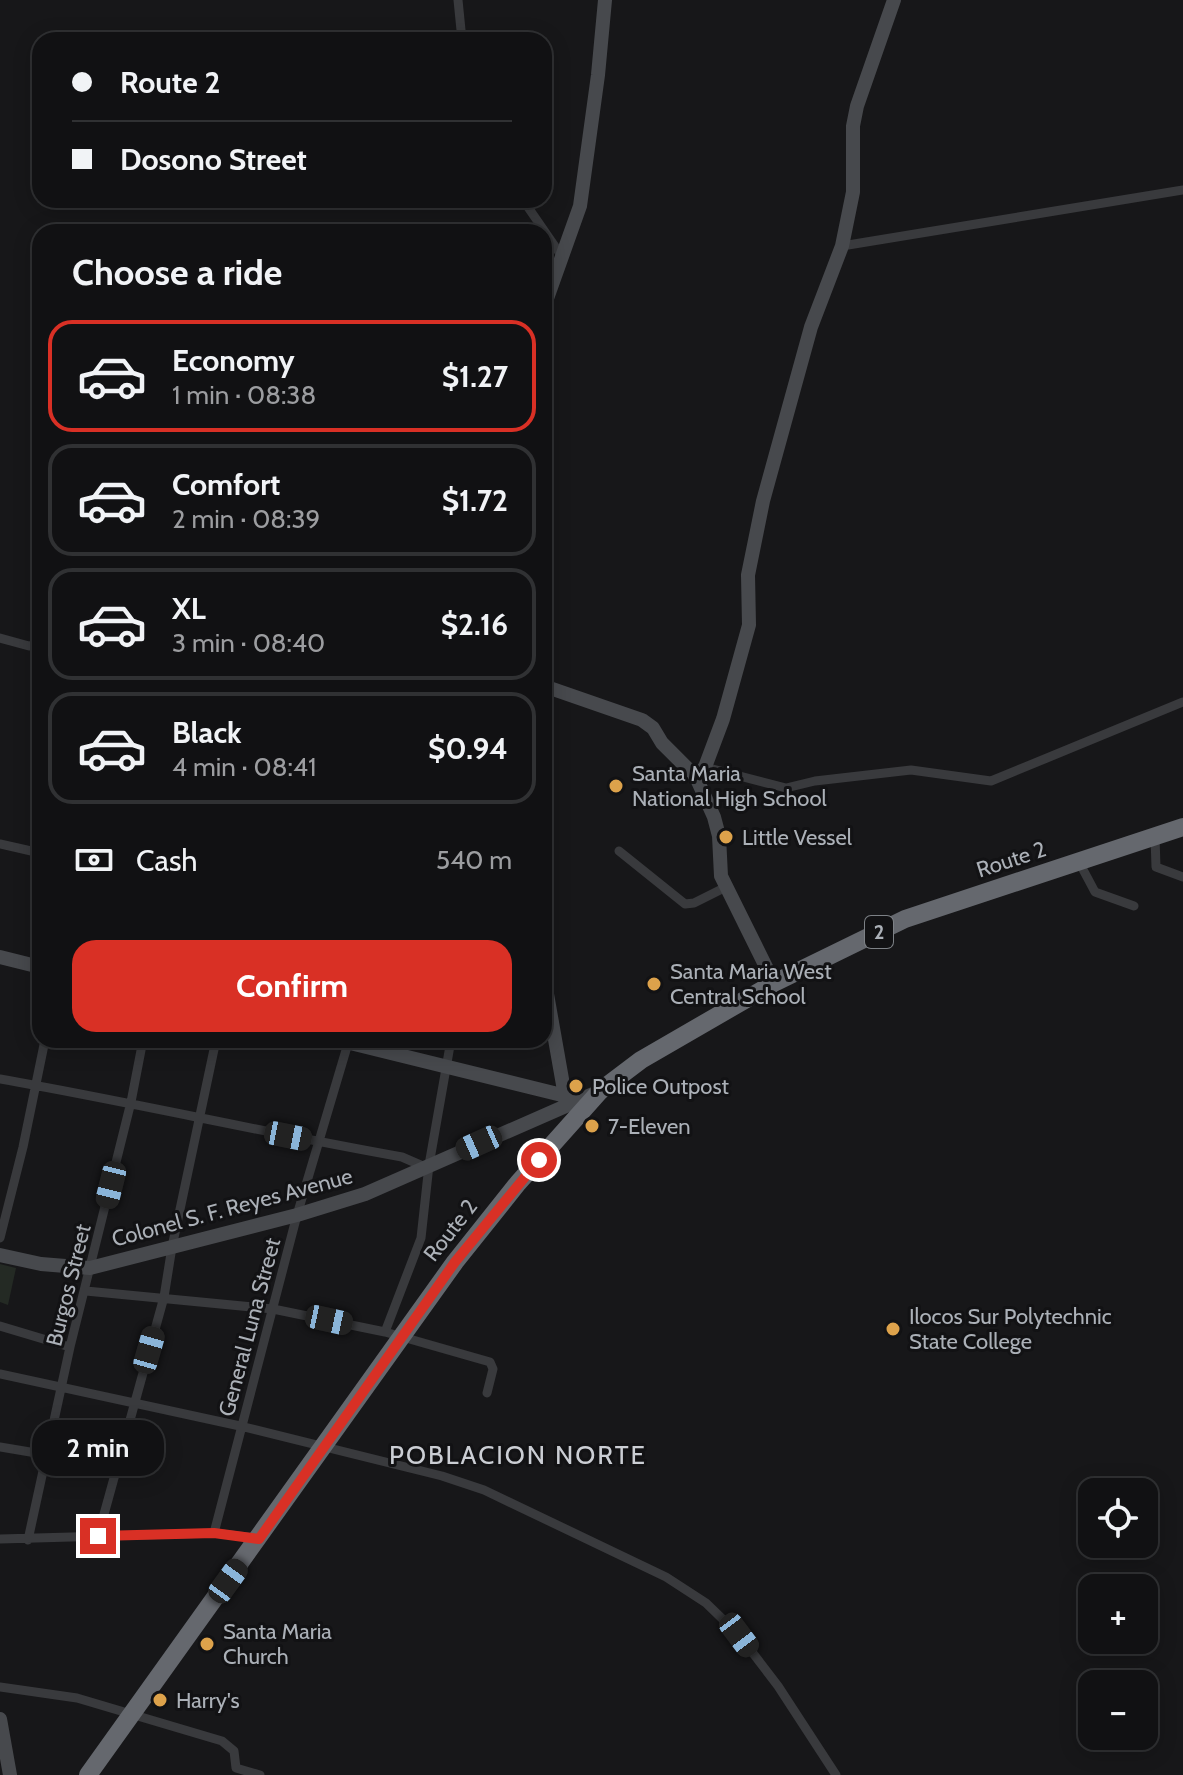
<!DOCTYPE html>
<html lang="en">
<head>
<meta charset="utf-8">
<style>
	body { margin:0; font-family:Cabin,sans-serif; background:#1e1f21; color:#f1f3f6; height:100vh; display:flex; flex-direction:column; font-size:30px; white-space:nowrap }
	* { box-sizing:border-box; margin:0 }
	p { font-size:26px; color:#9c9da0 }
	.icon { flex:none; width:44px; height:44px; fill:none; stroke:currentColor; stroke-width:2; stroke-linecap:round; stroke-linejoin:round }
	.map { position:relative; flex:1; overflow:hidden }
	.panel { position:absolute; left:32px; top:224px; width:520px; height:824px; display:flex; flex-direction:column; background:#111113; border-radius:24px; box-shadow:0 4px 20px #0003,0 0 0 2px #303133 }
	.panel>* { flex:none }
	.guide { position:absolute; left:32px; top:32px; width:520px; height:176px; border-radius:24px; box-shadow:0 4px 20px #0003,0 0 0 2px #303133; display:grid; align-content:center; height:176px; padding:0 40px; background:#111113 }
	.fabs { position:absolute; left:1078px; top:1478px; display:grid; gap:16px }
	.fabs a { display:grid; place-items:center; width:80px; height:80px; border-radius:16px; background:#111113; box-shadow:0 4px 20px #0003,0 0 0 2px #303133; font-size:40px }
	.end { position:absolute; width:36px; height:36px; margin:-18px; border:10px solid #d93025; background:#fff; box-shadow:0 0 0 4px #fff }
	.from { border-radius:50% }
	.bubble { position:absolute; height:56px; border-radius:24px; background:#111113; box-shadow:0 4px 20px #0003,0 0 0 2px #303133; font-size:26px; font-weight:700; line-height:56px; text-align:center }
	.car { position:absolute; width:24px; height:48px; margin:-24px -12px; border-radius:10px; box-shadow:0 0 6px 2px #0007; background:linear-gradient(#222 24%,#8ab4d8 0 40%,#222 0 76%,#8ab4d8 0 86%,#222 0) }
	.guide b { display:flex; align-items:center; gap:28px; height:76px; font-size:30px }
	.guide b+b { border-top:2px solid #303133 }
	.guide i { width:20px; height:20px; background:#f1f3f6 }
	ul { padding:0; list-style:none }
	li { display:flex; align-items:center; gap:24px; height:112px; margin:0 16px 12px; padding:0 24px; border:4px solid #303133; border-radius:24px }
	li div { flex:1 }
	li b { display:block; font-size:30px }
	li em { font-style:normal; font-weight:700 }
	li.selected { border-color:#d93025 }
	li>.icon { width:72px; height:72px; stroke-width:1.5 }
	h2 { padding:0 40px; font-size:36px; line-height:96px }
	.pay { display:flex; align-items:center; gap:20px; height:88px; padding:0 40px; font-size:30px }
	.pay p { margin-inline-start:auto }
	.cta { display:flex; gap:16px; margin-top:auto; padding:16px 40px }
	.cta a { flex:1; height:92px; border-radius:24px; background:#d93025; color:#fff; font-size:32px; font-weight:700; line-height:92px; text-align:center }
	.map>svg:first-child { display:block }
	.green { fill:#242a24 }
	.lines { fill:none; stroke-linecap:round; stroke-linejoin:round }
	.street { stroke:#393a3d; stroke-width:9 }
	.secondary { stroke:#47494d; stroke-width:14 }
	.highway { stroke:#65686e; stroke-width:18 }
	.route { stroke:#d93025; stroke-width:10 }
	.poi-dot { fill:#dda24b; stroke:#121214; stroke-width:3 }
	.labels { text-anchor:middle; stroke-width:6; stroke-linejoin:round; paint-order:stroke }
	.shield { fill:#121214; stroke:#7d8186; stroke-width:2 }
	.shield-label { font-size:20px; font-weight:bold; fill:#abb0b7 }
	.poi-label { font-size:22px; fill:#abb0b7; stroke:#121214; text-anchor:start }
	.street-label { font-size:22px; fill:#abb0b7; stroke:#121214 }
	.quarter-label { font-size:26px; letter-spacing:2px; fill:#cbced4; stroke:#121214 }
</style>
</head>
<body>
<div class="map">
<svg width="1183" height="1775" viewBox="0 0 1183 1775">
	<rect width="100%" height="100%" fill="#171719"/>
	<!-- green -->
	<path class="green" d="M0 1264 16 1268 8 1305 0 1302Z"/>
	<g class="lines">
		<!-- street -->
		<path class="street" d="M458 0 462 40
			M523 200 563 258
			M842 246 1183 190
			M0 638 29 646 40 644
			M705 767 786 788 815 781 911 770 991 781 1183 702
			M1155 837 1156 867 1183 877
			M0 844 40 853
			M619 851 685 904 694 903 726 887
			M1079 862 1095 892 1134 906
			M0 1079C135 1103 267 1133 402 1157L425 1167
			M0 1238 23 1147 45 1040
			M86 1291 273 1309 385 1332 490 1362 493 1369 487 1393
			M0 1326 70 1347
			M385 1332 421 1238 429 1165 451 1040
			M0 1374 240 1426 442 1476 484 1490 666 1577 706 1603 739 1635 778 1686 836 1775
			M0 1447 48 1455 114 1473
			M214 1533 297 1215 349 1040
			M98 1536 164 1297 172 1247 216 1040
			M0 1539 214 1533 256 1538
			M28 1540 70 1347 131 1102 143 1040
			M0 1687 77 1698 222 1741 234 1751 236 1768 260 1775"/>
		<!-- secondary -->
		<path class="secondary" d="M544 307 580 206 598 75 605 0
			M544 686 642 720 653 728 662 743 696 777 714 817 719 836 721 876 774 983
			M696 777 705 767 723 719 749 625 748 575 763 501 811 327 842 246 853 192V126L857 106 894 0
			M0 957 40 967
			M544 977 565 1096
			M338 1040 578 1099
			M0 1255 41 1264 90 1268 297 1215 365 1194 600 1091
			M0 1719 10 1775"/>
		<!-- highway -->
		<path class="highway" d="M88 1775 455 1262 518 1183 600 1091 641 1060 774 983 905 919 1183 827"/>
	</g>
	<g class="lines">
		<!-- route -->
		<path class="route" d="M98 1536 214 1533 259 1539 455 1262 539 1160"/>
	</g>
	<!-- markers -->
	<g class="poi-dot">
		<circle cx="616" cy="786" r="8"/>
		<circle cx="726" cy="837" r="8"/>
		<circle cx="654" cy="984" r="8"/>
		<circle cx="576" cy="1086" r="8"/>
		<circle cx="592" cy="1126" r="8"/>
		<circle cx="893" cy="1329" r="8"/>
		<circle cx="207" cy="1644" r="8"/>
		<circle cx="160" cy="1700" r="8"/>
	</g>
	<g class="labels">
		<!-- shield labels -->
		<rect class="shield" x="865" y="916" width="28" height="32" rx="6"/>
		<g class="shield-label">
			<text x="879" y="939">2</text>
		</g>
		<!-- poi labels -->
		<g class="poi-label">
			<text x="632" y="781">Santa Maria<tspan x="632" dy="25">National High School</tspan></text>
			<text x="742" y="845">Little Vessel</text>
			<text x="670" y="979">Santa Maria West<tspan x="670" dy="25">Central School</tspan></text>
			<text x="592" y="1094">Police Outpost</text>
			<text x="608" y="1134">7-Eleven</text>
			<text x="909" y="1324">Ilocos Sur Polytechnic<tspan x="909" dy="25">State College</tspan></text>
			<text x="223" y="1639">Santa Maria<tspan x="223" dy="25">Church</tspan></text>
			<text x="176" y="1708">Harry's</text>
		</g>
		<!-- street labels -->
		<g class="street-label">
			<text transform="translate(1011 859) rotate(-18)" y="8">Route 2</text>
			<text transform="translate(232 1207) rotate(-15)" y="8">Colonel S. F. Reyes Avenue</text>
			<text transform="translate(450 1230) rotate(-52)" y="8">Route 2</text>
			<text transform="translate(68 1285) rotate(-76)" y="8">Burgos Street</text>
			<text transform="translate(249 1327) rotate(-75)" y="8">General Luna Street</text>
		</g>
		<!-- quarter labels -->
		<g class="quarter-label">
			<text x="518" y="1464">POBLACION NORTE</text>
		</g>
	</g>
</svg>
<div class="fabs">
<a><svg class="icon" aria-label="locate" viewBox="0 0 24 24"><circle cx="12" cy="12" r="6"/><path d="M12 2v4M12 18v4M2 12h4M18 12h4"/></svg></a>
<a>+</a>
<a>−</a>
</div>
<i class="end from" style="left:539px;top:1160px"></i>
<i class="end" style="left:98px;top:1536px"></i>
<div class="bubble" style="left:32px;top:1420px;width:132px">2 min</div>
<i class="car" style="left:288px;top:1136px;rotate:101deg"></i>
<i class="car" style="left:479px;top:1143px;rotate:246deg"></i>
<i class="car" style="left:111px;top:1185px;rotate:194deg"></i>
<i class="car" style="left:329px;top:1320px;rotate:102deg"></i>
<i class="car" style="left:149px;top:1350px;rotate:16deg"></i>
<i class="car" style="left:228px;top:1581px;rotate:36deg"></i>
<i class="car" style="left:739px;top:1635px;rotate:143deg"></i>
<div class="guide">
<b><i class="from"></i>Route 2</b>
<b><i></i>Dosono Street</b>
</div>
<section class="panel">
<h2>Choose a ride</h2>
<ul>
<li class="selected"><svg class="icon" aria-label="car" viewBox="0 0 24 24"><path d="M5 17H2v-5l4-1 3-4h7l3 4 3 1v5h-3M9 17h6M6 11h13"/><circle cx="7" cy="17" r="2"/><circle cx="17" cy="17" r="2"/></svg><div><b>Economy</b><p>1 min · 08:38</p></div><em>$1.27</em></li>
<li><svg class="icon" aria-label="car" viewBox="0 0 24 24"><path d="M5 17H2v-5l4-1 3-4h7l3 4 3 1v5h-3M9 17h6M6 11h13"/><circle cx="7" cy="17" r="2"/><circle cx="17" cy="17" r="2"/></svg><div><b>Comfort</b><p>2 min · 08:39</p></div><em>$1.72</em></li>
<li><svg class="icon" aria-label="car" viewBox="0 0 24 24"><path d="M5 17H2v-5l4-1 3-4h7l3 4 3 1v5h-3M9 17h6M6 11h13"/><circle cx="7" cy="17" r="2"/><circle cx="17" cy="17" r="2"/></svg><div><b>XL</b><p>3 min · 08:40</p></div><em>$2.16</em></li>
<li><svg class="icon" aria-label="car" viewBox="0 0 24 24"><path d="M5 17H2v-5l4-1 3-4h7l3 4 3 1v5h-3M9 17h6M6 11h13"/><circle cx="7" cy="17" r="2"/><circle cx="17" cy="17" r="2"/></svg><div><b>Black</b><p>4 min · 08:41</p></div><em>$0.94</em></li>
</ul>
<div class="pay"><svg class="icon" aria-label="cash" viewBox="0 0 24 24"><path d="M3 7h18v10H3z"/><circle cx="12" cy="12" r="2"/></svg>Cash<p>540 m</p></div>
<div class="cta"><a>Confirm</a></div>
</section>
</div>
</body>
</html>
